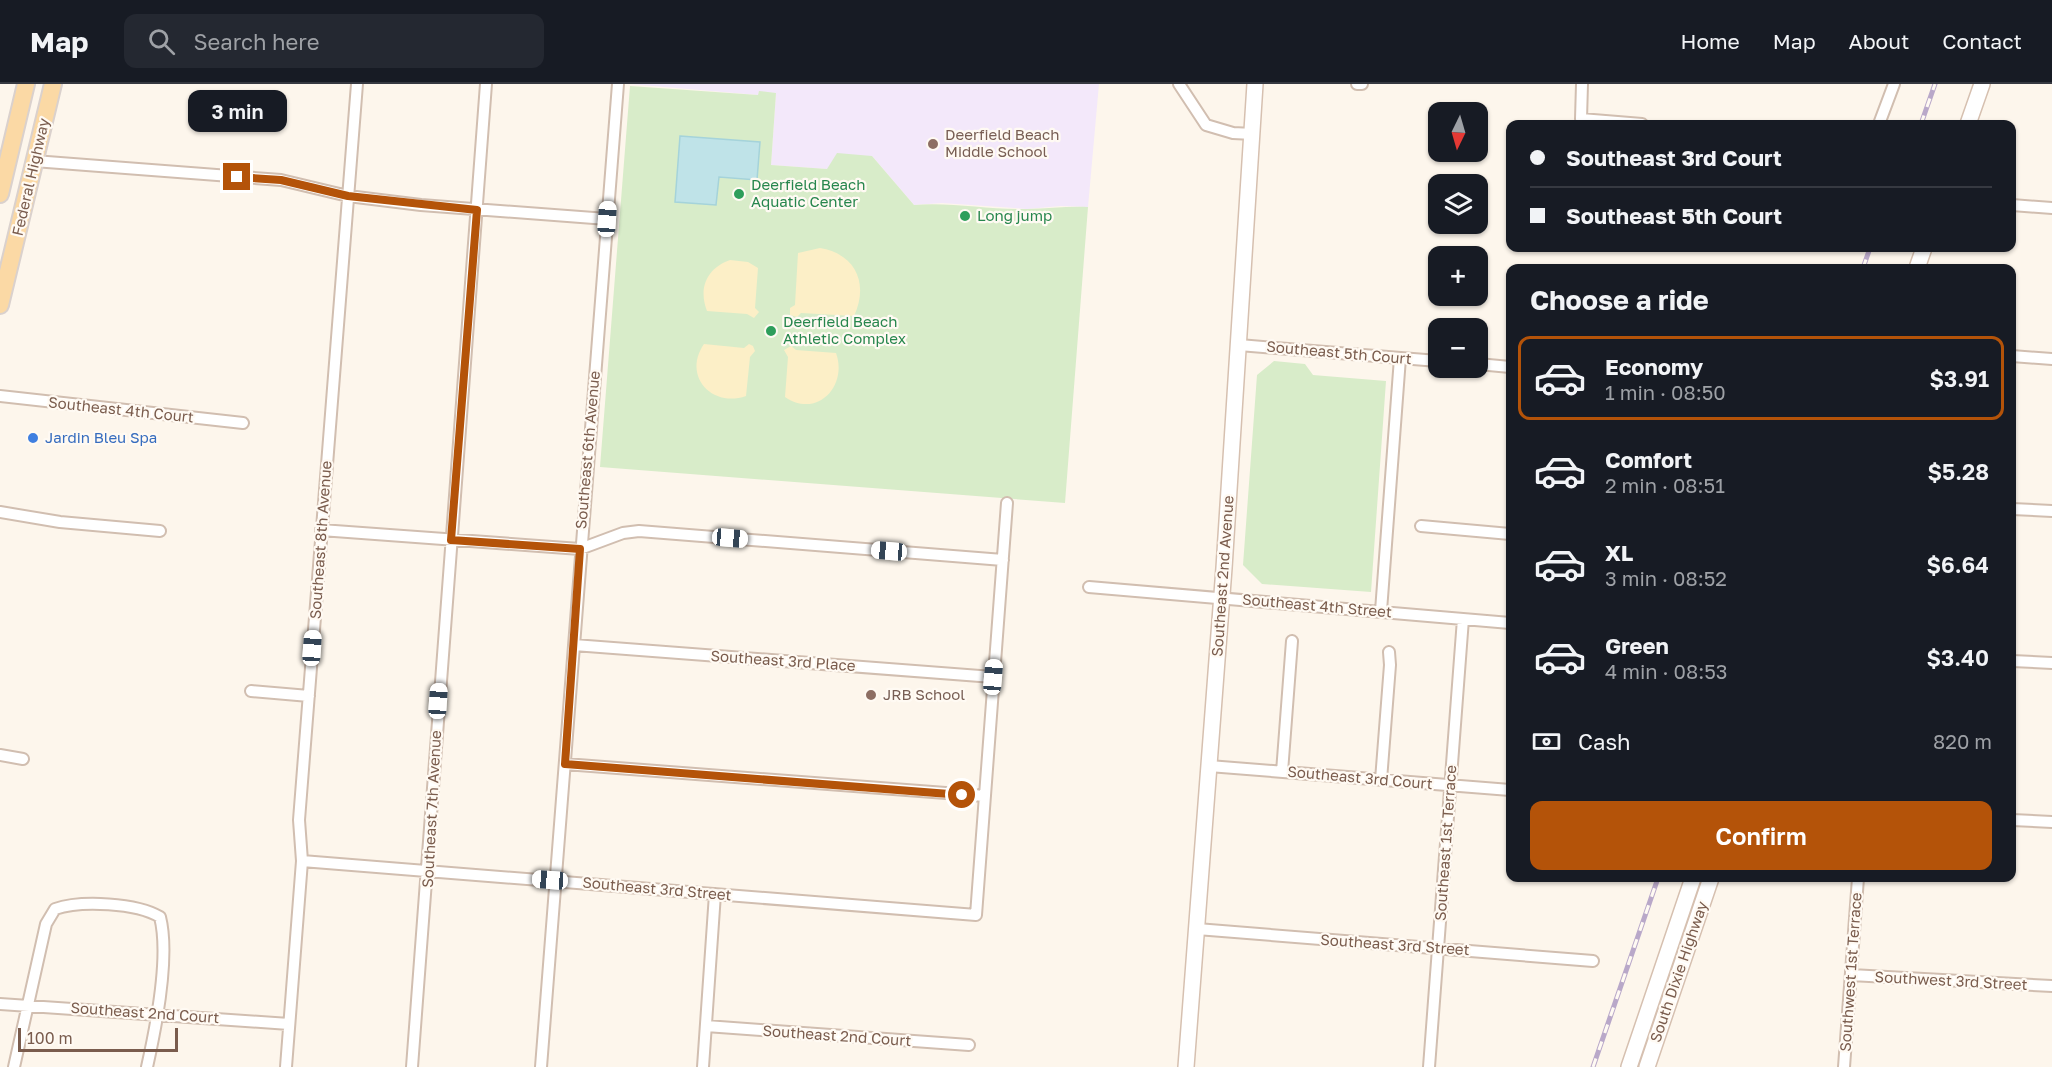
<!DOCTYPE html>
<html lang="en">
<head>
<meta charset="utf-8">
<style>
	body { margin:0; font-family:"Golos Text",sans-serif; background:#242831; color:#f1f3f6; height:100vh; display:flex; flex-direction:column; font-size:22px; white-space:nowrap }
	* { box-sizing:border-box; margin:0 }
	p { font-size:20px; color:#9ea1a6 }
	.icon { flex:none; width:33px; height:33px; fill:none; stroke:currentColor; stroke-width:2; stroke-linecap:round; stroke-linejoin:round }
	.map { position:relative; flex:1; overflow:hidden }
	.side { position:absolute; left:1506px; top:180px; width:510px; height:618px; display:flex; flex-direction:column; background:#171b24; border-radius:12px; box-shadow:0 2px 4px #0004 }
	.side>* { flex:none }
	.hud { position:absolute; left:1506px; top:36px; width:510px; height:132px; border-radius:12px; box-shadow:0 2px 4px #0004; display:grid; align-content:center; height:132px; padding:0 24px; background:#171b24 }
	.needle { width:39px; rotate:185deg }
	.controls { position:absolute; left:1428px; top:18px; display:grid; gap:12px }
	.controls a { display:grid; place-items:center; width:60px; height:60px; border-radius:12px; background:#171b24; box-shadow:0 2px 4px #0004; font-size:30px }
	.scale { position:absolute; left:18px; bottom:15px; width:160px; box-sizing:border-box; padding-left:6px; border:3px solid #7a5c4d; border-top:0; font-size:16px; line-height:21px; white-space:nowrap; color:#7a5c4d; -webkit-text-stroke:4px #fffaf3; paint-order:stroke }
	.end { position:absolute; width:27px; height:27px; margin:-14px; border:8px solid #b45309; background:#fff; box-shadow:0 0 0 3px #fff }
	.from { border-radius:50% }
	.bubble { position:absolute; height:42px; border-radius:12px; background:#171b24; box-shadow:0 2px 4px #0004; font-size:20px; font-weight:600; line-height:42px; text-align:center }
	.car { position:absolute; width:18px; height:36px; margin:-18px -9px; border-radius:8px; box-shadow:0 0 4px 2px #0007; background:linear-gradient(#fff 24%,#345 0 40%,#fff 0 76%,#345 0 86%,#fff 0) }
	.hud b { display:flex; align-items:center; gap:21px; height:57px; font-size:22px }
	.hud b+b { border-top:2px solid #363941 }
	.hud i { width:15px; height:15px; background:#f1f3f6 }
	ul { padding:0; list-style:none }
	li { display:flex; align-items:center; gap:18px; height:84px; margin:0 12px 9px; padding:0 12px; border:3px solid transparent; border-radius:12px }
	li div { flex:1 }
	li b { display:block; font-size:22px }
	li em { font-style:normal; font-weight:600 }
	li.active { border-color:#b45309 }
	li>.icon { width:54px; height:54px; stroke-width:1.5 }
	h2 { padding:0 24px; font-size:27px; line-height:72px }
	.pay { display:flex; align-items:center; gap:15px; height:66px; padding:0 24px; font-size:22px }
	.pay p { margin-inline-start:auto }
	.cta { display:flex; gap:12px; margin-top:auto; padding:12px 24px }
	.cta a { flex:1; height:69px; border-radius:12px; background:#b45309; color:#fff; font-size:24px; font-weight:600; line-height:69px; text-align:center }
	header { display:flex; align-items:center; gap:36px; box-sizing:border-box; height:84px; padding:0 30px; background:#171b24; border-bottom:2px solid #363941 }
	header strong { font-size:28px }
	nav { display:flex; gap:33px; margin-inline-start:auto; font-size:21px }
	.search { width:420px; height:54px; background:#242831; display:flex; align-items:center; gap:15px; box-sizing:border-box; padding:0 21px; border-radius:12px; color:#9ea1a6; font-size:22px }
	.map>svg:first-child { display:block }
	.education { fill:#f3e8fa }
	.green { fill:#d8ecc9 }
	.sand { fill:#fcefc7 }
	.water { fill:#bfe3e8; stroke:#a5d3da; stroke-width:1.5 }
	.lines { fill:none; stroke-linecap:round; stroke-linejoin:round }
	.street-casing { stroke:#d1beb0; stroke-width:14 }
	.secondary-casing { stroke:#d6c0b0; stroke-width:18 }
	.primary-casing { stroke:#dad1cd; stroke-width:20 }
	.street { stroke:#fff; stroke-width:10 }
	.secondary { stroke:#fff; stroke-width:15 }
	.primary { stroke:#fbd9a5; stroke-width:16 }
	.rail-casing { stroke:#b9a8c9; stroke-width:5 }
	.rail { stroke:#fffaf3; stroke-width:3; stroke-dasharray:9; stroke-linecap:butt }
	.route { stroke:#b45309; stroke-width:8 }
	.education-dot { fill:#8d6e63; stroke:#fffaf3; stroke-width:2 }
	.leisure-dot { fill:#2e9e5b; stroke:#fffaf3; stroke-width:2 }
	.shop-dot { fill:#3f7fe0; stroke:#fffaf3; stroke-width:2 }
	.labels { text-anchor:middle; stroke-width:4.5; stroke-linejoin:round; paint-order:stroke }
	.education-label { font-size:15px; fill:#785e54; stroke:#fffaf3; text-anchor:start }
	.street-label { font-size:15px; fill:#7a5c4d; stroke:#fffaf3 }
	.leisure-label { font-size:15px; fill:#27864d; stroke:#fffaf3; text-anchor:start }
	.shop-label { font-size:15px; fill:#366cbe; stroke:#fffaf3; text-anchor:start }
</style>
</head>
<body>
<header>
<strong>Map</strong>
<div class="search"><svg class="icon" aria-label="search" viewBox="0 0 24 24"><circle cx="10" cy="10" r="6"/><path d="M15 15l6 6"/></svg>Search here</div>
<nav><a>Home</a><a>Map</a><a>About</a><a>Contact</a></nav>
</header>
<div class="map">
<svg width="2052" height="983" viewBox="0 0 2052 983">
	<rect width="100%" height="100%" fill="#fdf6ec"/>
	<!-- education -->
	<path class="education" d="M630 0H1099L1088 123 1061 122 1027 125 942 119 914 121 872 72 827 85 771 81 776 9 759 8 758 11Z"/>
	<!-- green -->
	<path class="green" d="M630 2 758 11 759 7 776 9 771 81 827 85 837 69 872 72 914 121C952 118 989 126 1027 125 1048 125 1067 122 1088 123L1065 419 600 383Z
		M1274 277 1305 280 1313 291 1386 297 1371 508 1262 500 1243 481 1257 291Z"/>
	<!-- sand -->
	<path class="sand" d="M820 164C856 170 869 200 854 232L801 229 797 233 790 231V224L795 221 798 169Z
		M730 176 748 178 758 184 755 224 759 228 754 234 747 230 707 227C698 204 707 184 730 176Z
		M704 260 744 264 749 260 753 262 755 267 750 273 746 312C712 324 682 292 704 260Z
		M791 262 796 266 836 269C848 302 817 335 785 313L788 273 784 266Z"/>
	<!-- water -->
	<path class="water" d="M680 52 760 58 757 96 719 93 716 121 675 118Z"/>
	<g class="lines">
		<!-- street casing -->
		<g class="street-casing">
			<path id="street" d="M1179 0 1206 41 1233 49 1253 50
				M1357 0H1362
				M1582 0 1581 35 1642 40
				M1879 40 1894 0
				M34 77 281 96 348 112 421 121 607 135
				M2012 121 2052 124
				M1239 261 1438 277
				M2012 272 2052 275
				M1478 280 1510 283
				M0 312 243 339
				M2012 425 2052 427
				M0 428 60 438 160 447
				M1421 442 1510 450
				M321 446 580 465 623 449 639 447 1003 476
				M1089 503 1510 539
				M1381 527 1400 274
				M574 561 993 593
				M2012 577 2052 579
				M251 607 309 612
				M0 671 23 675
				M565 680 985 712
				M1209 682 1510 706
				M1282 688 1292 557
				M1381 696 1390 581 1389 568
				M2012 736 2052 738
				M302 777 976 831 1007 419
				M1197 845 1593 877
				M1851 891 2052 902
				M0 920 289 940
				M706 942 969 961
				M14 983 46 840 55 825C81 816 137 819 160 833 170 872 156 943 147 983
				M286 983 302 777 299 736 357 0
				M412 983 486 0
				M541 983 618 0
				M703 983 715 810
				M1429 983 1463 535
				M1844 983 1858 794"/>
		</g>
		<!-- secondary casing -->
		<g class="secondary-casing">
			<path id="secondary" d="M1968 40 1982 0
				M1917 184 1924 164
				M1186 983 1224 484 1255 0
				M1629 983 1693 794
				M1647 983 1711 794"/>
		</g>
		<!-- primary casing -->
		<g class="primary-casing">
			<path id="primary" d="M0 110 26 0
				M0 221 53 0"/>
		</g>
		<!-- street -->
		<use href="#street" class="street"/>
		<!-- secondary -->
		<use href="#secondary" class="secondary"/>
		<!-- primary -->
		<use href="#primary" class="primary"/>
		<!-- rail casing -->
		<g class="rail-casing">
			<path id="rail" d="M1921 40 1935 0
				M1863 184 1870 164
				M1593 983 1658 794"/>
		</g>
		<!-- rail -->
		<use href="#rail" class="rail"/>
	</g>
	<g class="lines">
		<!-- route -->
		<path class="route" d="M237 93 281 96 348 112 477 126 451 456 580 465 565 680 962 711"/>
	</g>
	<!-- markers -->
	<g class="education-dot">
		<circle cx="933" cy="60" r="6"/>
		<circle cx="871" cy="611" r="6"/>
	</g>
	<g class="leisure-dot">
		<circle cx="739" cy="110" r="6"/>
		<circle cx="965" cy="132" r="6"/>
		<circle cx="771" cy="247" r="6"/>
	</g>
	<circle class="shop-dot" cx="33" cy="354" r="6"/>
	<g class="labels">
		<!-- education labels -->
		<g class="education-label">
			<text x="945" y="56">Deerfield Beach<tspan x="945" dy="17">Middle School</tspan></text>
			<text x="883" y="616">JRB School</text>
		</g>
		<!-- street labels -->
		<g class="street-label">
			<text transform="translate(31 93) rotate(-77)" y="5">Federal Highway</text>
			<text transform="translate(1339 269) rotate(5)" y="5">Southeast 5th Court</text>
			<text transform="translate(121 326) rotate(6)" y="5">Southeast 4th Court</text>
			<text transform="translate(588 366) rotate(-85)" y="5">Southeast 6th Avenue</text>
			<text transform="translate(321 456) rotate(-86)" y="5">Southeast 8th Avenue</text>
			<text transform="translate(1223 492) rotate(-86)" y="5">Southeast 2nd Avenue</text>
			<text transform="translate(1317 522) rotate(5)" y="5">Southeast 4th Street</text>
			<text transform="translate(783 577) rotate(4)" y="5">Southeast 3rd Place</text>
			<text transform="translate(1360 694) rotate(5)" y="5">Southeast 3rd Court</text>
			<text transform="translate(432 725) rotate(-87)" y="5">Southeast 7th Avenue</text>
			<text transform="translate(1446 759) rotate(-86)" y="5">Southeast 1st Terrace</text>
			<text transform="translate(657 805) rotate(5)" y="5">Southeast 3rd Street</text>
			<text transform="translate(1395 861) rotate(4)" y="5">Southeast 3rd Street</text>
			<text transform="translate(1679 888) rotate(-71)" y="5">South Dixie Highway</text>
			<text transform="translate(1851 888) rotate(-86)" y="5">Southwest 1st Terrace</text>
			<text transform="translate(1951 897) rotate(3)" y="5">Southwest 3rd Street</text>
			<text transform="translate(145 929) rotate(4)" y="5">Southeast 2nd Court</text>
			<text transform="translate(837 952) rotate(4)" y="5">Southeast 2nd Court</text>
		</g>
		<!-- leisure labels -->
		<g class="leisure-label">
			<text x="751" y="106">Deerfield Beach<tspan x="751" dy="17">Aquatic Center</tspan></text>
			<text x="977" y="137">Long jump</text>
			<text x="783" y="243">Deerfield Beach<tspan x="783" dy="17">Athletic Complex</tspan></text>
		</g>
		<!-- shop labels -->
		<g class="shop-label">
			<text x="45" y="359">Jardin Bleu Spa</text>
		</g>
	</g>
</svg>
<div class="controls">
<a><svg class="needle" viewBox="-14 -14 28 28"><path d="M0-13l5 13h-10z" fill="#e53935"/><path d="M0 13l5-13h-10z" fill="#9ea1a6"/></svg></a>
<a><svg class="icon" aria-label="layers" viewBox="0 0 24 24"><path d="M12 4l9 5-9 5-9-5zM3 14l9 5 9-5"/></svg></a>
<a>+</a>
<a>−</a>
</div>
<div class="scale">100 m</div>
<i class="end from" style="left:962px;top:711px"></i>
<i class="end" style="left:237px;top:93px"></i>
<div class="bubble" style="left:188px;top:6px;width:99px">3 min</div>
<i class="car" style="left:607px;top:135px;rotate:4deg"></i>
<i class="car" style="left:730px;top:454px;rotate:95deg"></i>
<i class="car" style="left:889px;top:467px;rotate:275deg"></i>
<i class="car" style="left:312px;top:564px;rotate:4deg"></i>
<i class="car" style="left:993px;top:593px;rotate:5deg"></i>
<i class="car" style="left:438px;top:617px;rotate:4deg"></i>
<i class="car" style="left:550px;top:796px;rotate:274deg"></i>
<div class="hud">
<b><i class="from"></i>Southeast 3rd Court</b>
<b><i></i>Southeast 5th Court</b>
</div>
<section class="side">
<h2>Choose a ride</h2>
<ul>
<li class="active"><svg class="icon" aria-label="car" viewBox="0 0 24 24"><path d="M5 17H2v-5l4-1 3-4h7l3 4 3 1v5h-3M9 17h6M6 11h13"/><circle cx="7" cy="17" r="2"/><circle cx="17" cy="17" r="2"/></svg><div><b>Economy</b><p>1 min · 08:50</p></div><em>$3.91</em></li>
<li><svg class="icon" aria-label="car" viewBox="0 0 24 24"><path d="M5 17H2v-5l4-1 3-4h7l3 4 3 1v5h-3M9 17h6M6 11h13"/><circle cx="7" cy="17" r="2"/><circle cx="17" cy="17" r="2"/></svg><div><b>Comfort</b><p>2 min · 08:51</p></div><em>$5.28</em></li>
<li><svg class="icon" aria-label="car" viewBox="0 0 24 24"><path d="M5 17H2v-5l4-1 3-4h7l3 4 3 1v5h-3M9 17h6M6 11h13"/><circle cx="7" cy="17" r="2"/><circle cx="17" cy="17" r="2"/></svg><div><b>XL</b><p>3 min · 08:52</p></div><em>$6.64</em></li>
<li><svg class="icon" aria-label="car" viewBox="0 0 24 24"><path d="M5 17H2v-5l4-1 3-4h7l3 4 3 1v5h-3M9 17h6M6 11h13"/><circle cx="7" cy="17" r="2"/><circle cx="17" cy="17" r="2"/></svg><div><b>Green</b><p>4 min · 08:53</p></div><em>$3.40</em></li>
</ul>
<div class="pay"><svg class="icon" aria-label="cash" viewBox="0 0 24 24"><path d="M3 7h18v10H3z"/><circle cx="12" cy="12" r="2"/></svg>Cash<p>820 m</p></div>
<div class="cta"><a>Confirm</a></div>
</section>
</div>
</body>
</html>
